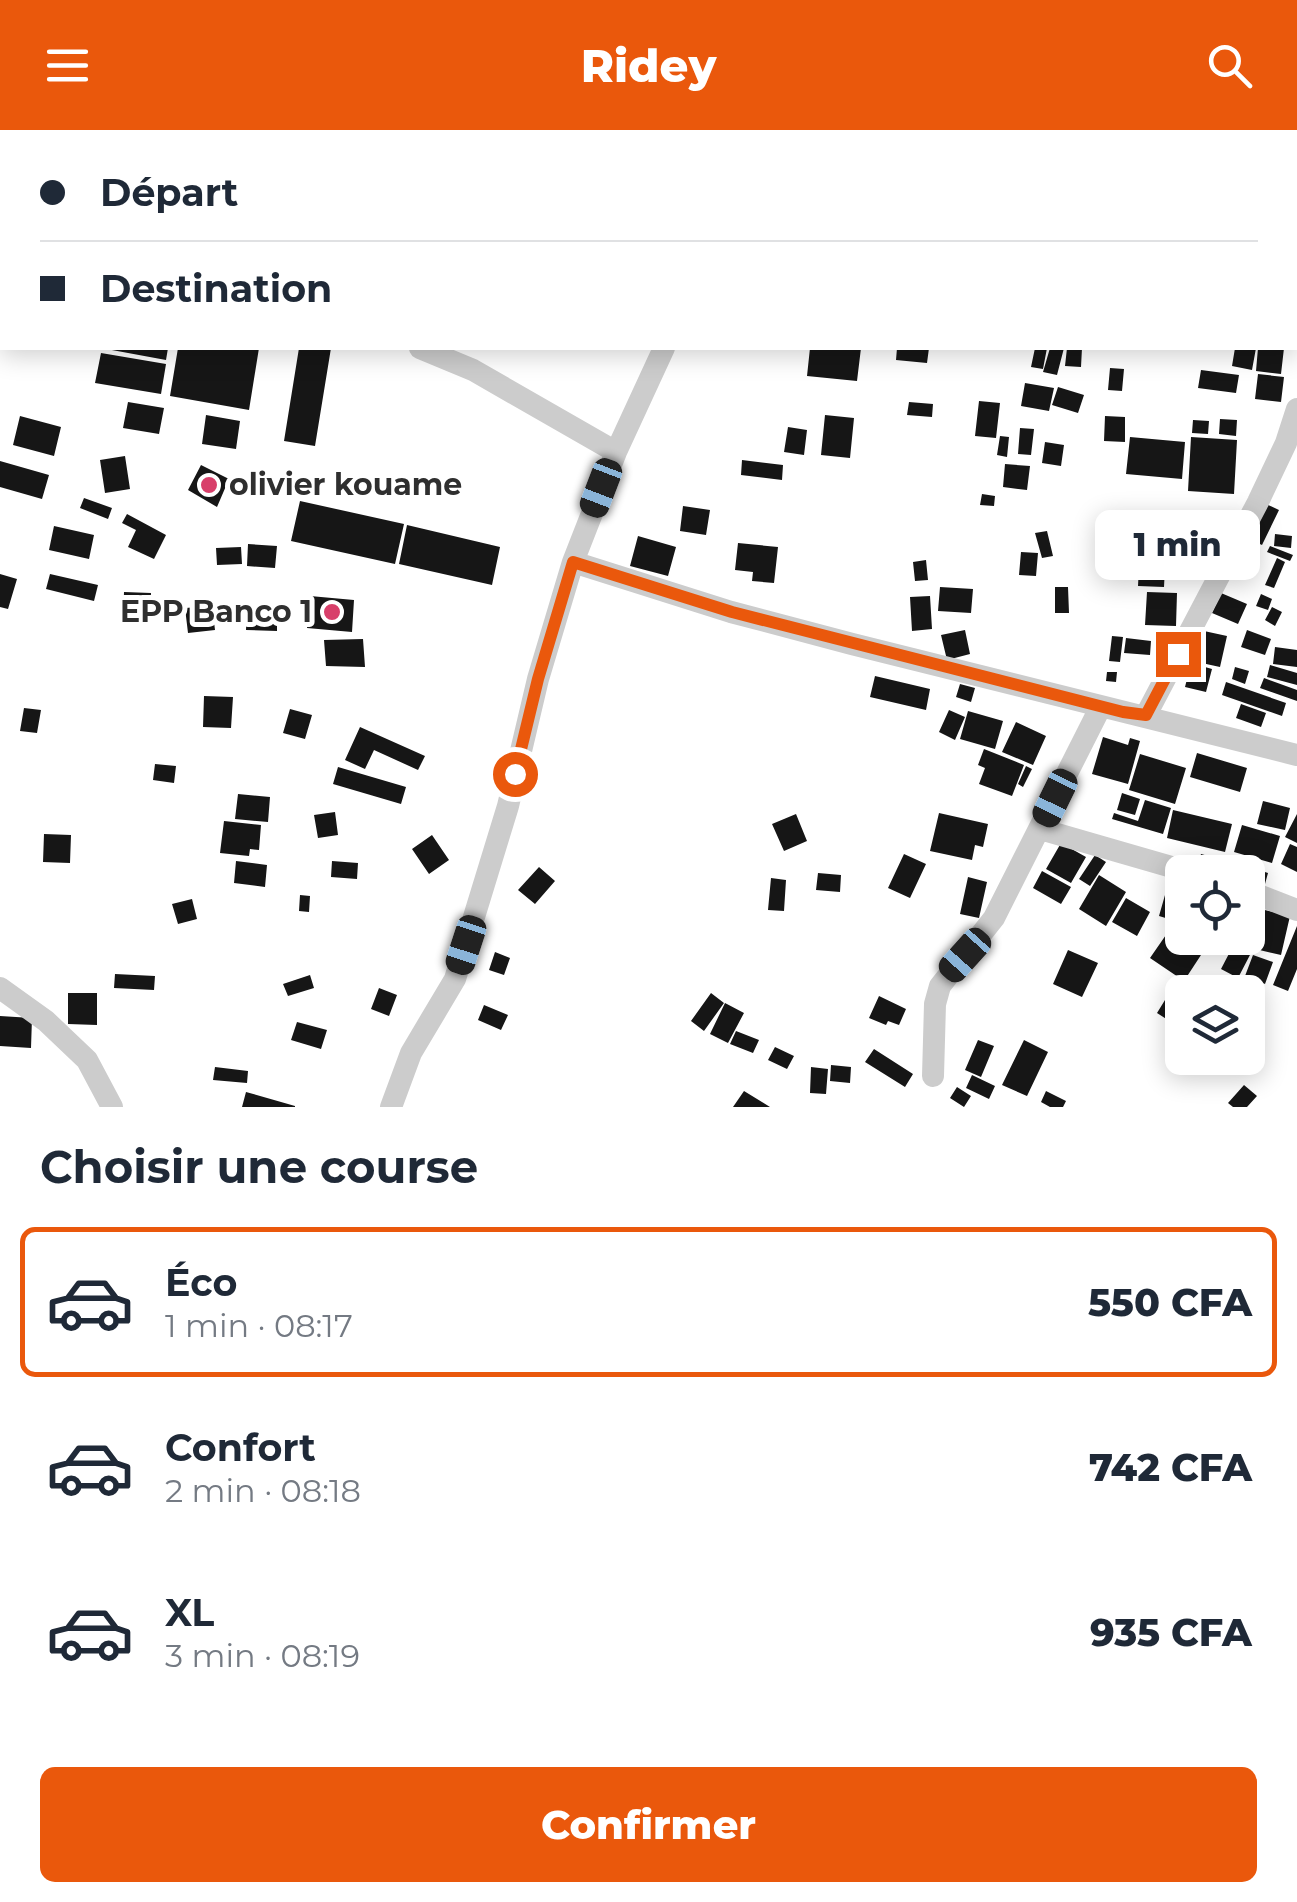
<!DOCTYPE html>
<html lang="fr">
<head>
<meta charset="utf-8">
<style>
	body { margin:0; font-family:Montserrat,sans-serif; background:#f6f6f7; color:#1f2937; height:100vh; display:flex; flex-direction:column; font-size:38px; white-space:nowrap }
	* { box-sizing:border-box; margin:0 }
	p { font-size:32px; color:#747a83 }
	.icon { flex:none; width:55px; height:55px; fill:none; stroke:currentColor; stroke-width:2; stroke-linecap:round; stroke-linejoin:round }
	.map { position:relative; height:977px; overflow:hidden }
	.side { display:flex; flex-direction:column; background:#fff; flex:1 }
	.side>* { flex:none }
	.guide { position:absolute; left:0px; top:0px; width:1298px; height:220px; box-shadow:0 5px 25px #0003; display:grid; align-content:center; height:220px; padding:0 40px; background:#fff }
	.buttons { position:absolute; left:1165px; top:725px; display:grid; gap:20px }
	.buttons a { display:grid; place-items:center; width:100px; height:100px; border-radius:15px; background:#fff; box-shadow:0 5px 25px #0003; font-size:50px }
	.end { position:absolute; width:45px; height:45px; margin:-22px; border:12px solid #ea580c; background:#fff; box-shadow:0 0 0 5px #fff }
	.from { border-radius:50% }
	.bubble { position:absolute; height:70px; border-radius:15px; background:#fff; box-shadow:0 5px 25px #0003; font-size:32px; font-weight:800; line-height:70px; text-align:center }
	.car { position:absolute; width:30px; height:60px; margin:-30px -15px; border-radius:12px; box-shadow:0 0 8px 2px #0007; background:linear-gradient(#222 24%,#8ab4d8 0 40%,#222 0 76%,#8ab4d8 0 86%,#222 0) }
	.guide b { display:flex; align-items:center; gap:35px; height:95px; font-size:38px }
	.guide b+b { border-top:2px solid #e0e1e3 }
	.guide i { width:25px; height:25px; background:#1f2937 }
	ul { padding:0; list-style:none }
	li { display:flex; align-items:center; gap:30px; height:150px; margin:0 20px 15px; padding:0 20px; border:5px solid transparent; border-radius:15px }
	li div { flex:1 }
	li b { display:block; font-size:38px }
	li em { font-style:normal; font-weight:800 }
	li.selected { border-color:#ea580c }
	li>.icon { width:90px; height:90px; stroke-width:1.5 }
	h2 { padding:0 40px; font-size:45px; line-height:120px }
	.button { display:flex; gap:20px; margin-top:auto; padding:20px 40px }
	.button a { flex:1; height:115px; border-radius:15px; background:#ea580c; color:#fff; font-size:40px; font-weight:800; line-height:115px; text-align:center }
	header { display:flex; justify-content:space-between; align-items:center; height:130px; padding:0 40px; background:#ea580c; color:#fff; font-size:45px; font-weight:800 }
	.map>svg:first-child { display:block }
	.building { fill:#161616 }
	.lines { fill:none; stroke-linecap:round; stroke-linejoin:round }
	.street { stroke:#ccc; stroke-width:22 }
	.route { stroke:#ea580c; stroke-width:12 }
	.poi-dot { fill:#d83f6a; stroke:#fff; stroke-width:4 }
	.labels { text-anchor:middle; stroke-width:10; stroke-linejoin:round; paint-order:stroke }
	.poi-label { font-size:30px; font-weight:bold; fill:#2f2f2f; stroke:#fff; text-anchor:start }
</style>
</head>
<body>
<header><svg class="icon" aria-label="menu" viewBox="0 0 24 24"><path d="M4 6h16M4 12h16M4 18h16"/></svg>Ridey<svg class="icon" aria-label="search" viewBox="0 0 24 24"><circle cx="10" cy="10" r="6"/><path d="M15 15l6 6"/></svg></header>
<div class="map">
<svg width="1297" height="977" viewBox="0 0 1297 977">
	<rect width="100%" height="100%" fill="#fff"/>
	<!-- building -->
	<path class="building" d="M101 218H168L166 230Z
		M178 218H259L249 280 170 266Z
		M299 218H331L315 316 284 311Z
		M810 218H861L857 251 807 246Z
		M897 218H929L927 233 896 230Z
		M1035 218H1047L1043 239 1031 237Z
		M1050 218H1064L1057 245 1043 242Z
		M1067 218H1082L1081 237 1065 236Z
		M1235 218H1256L1252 240 1232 236Z
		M1258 218H1284L1281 244 1256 241Z
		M101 223 166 234 161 264 95 253Z
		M1110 238 1124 239 1122 261 1108 260Z
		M1201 240 1239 245 1236 263 1198 258Z
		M1258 244 1284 247 1281 272 1255 269Z
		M1025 253 1054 258 1049 281 1021 276Z
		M1058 257 1084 265 1078 283 1052 275Z
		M979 271 1000 273 996 308 975 306Z
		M128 272 164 278 159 304 123 298Z
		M909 272 933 274 932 287 907 285Z
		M206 285 240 291 236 319 202 314Z
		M825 285 854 288 850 328 821 325Z
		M20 286 61 297 54 326 13 315Z
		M1105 286 1125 287V312L1104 311Z
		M1220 289 1237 290 1236 306 1219 304Z
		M1193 290 1209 291 1208 304 1192 303Z
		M788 297 807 300 804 325 784 322Z
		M1020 298 1034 299 1031 325 1018 324Z
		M1000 306 1009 307 1007 327 997 325Z
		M1130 307 1185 312 1182 349 1126 344Z
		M1191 307 1237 310 1234 364 1188 361Z
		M1045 312 1064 315 1061 336 1042 333Z
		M125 326 130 359 105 363 100 330Z
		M742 330 783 335 782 350 741 345Z
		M0 331 49 345 42 369 0 357Z
		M1005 334 1030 336 1027 360 1003 357Z
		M201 335 229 349 217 377 188 360Z
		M982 364 995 366 994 376 980 375Z
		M84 368 112 378 108 389 80 378Z
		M300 371 404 394 395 434 291 411Z
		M1264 373 1279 380 1262 415 1247 408Z
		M683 376 710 380 706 405 680 401Z
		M127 384 166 405 154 429 128 417 136 400 122 393Z
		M407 395 500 417 492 455 399 434Z
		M54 396 94 405 89 429 49 420Z
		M1047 401 1053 426 1042 428 1035 403Z
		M1193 404 1199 433 1173 438 1168 409Z
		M1275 404 1292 406 1291 418 1274 416Z
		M638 406 676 417 668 446 630 436Z
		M1246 411 1258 418 1247 440 1235 433Z
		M738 413 778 417 774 453 752 451 753 442 735 440Z
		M248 414 277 416 275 438 247 436Z
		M1270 416 1293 425 1290 431 1267 422Z
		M241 417 242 434 217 435 216 418Z
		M1021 422 1038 423 1036 446 1019 445Z
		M1277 428 1285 432 1274 458 1265 455Z
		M926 430 928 450 915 451 913 432Z
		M1139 436 1165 437 1164 457 1138 456Z
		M0 444 17 449 8 479 0 477Z
		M50 444 98 455 94 471 46 459Z
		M940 457 973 459 971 483 938 481Z
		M1055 457H1068L1069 483H1055Z
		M124 462 151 463 150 494 123 493Z
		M1147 462 1177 463 1176 496 1145 495Z
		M1221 463 1247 474 1238 494 1212 483Z
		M1261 464 1272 469 1268 480 1256 476Z
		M310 466 354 470 352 502 307 498Z
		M930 466 932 499 912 501 910 467Z
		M247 475 277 477V501L246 500Z
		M212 476 215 500 188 503 185 478Z
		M1272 477 1282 482 1275 496 1265 490Z
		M965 500 970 524 947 530 941 505Z
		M1247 500 1271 509 1265 525 1241 517Z
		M1204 501 1227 506 1220 537 1197 532Z
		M1112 506 1123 507 1120 532 1109 531Z
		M1126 508 1151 511 1150 525 1124 523Z
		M363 509 365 537 326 536 324 510Z
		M1275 517 1297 520V537L1273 534Z
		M1191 533 1212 539 1206 562 1185 557Z
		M1270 535 1297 543V555L1267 547Z
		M1235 537 1249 541 1245 554 1232 549Z
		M1107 542H1117L1116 552 1106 551Z
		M875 546 930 559 926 580 870 567Z
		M1264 548 1297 560V571L1260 558Z
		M1226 552 1286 573 1282 586 1222 565Z
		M960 554 975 558 971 572 956 567Z
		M204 566 233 567 231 598 203 597Z
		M1241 574 1266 583 1261 597 1236 588Z
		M24 578 41 580 37 603 20 601Z
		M290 579 312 585 305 609 283 603Z
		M949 580 965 587 955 610 939 602Z
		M968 581 1003 591 995 619 960 609Z
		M1016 592 1046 606 1033 635 1002 622Z
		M360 597 425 626 418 640 374 620 365 639 345 630Z
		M1103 607 1128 615 1130 608 1140 611 1128 654 1092 644Z
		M984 619 1024 635 1012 666 979 654 985 638 978 635Z
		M1197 623 1247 638 1240 662 1190 647Z
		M1140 624 1186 638 1175 674 1129 660Z
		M155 634 176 636 174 653 153 650Z
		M1026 636 1032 639 1023 657 1018 654Z
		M338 637 406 657 401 674 333 654Z
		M1122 663 1140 669 1135 685 1117 680Z
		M238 664 270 667 268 692 235 689Z
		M1145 670 1171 678 1163 704 1112 689 1114 683 1138 691Z
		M1263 671 1290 678 1285 700 1257 694Z
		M1173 680 1232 694 1225 722 1167 708Z
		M335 682 338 705 318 708 314 685Z
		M939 683 988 694 983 717 975 715 972 730 930 721Z
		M796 684 807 711 784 721 772 694Z
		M1297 684V713L1285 707Z
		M224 691 261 695 259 720 250 719 249 726 220 723Z
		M1242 695 1280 706 1272 733 1234 722Z
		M44 704 71 705 70 733 43 732Z
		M432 705 449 730 429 744 412 719Z
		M1061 713 1086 727 1071 753 1046 739Z
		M1290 714 1297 717V742L1281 734Z
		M904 724 926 734 910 768 888 758Z
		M1201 724 1219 729 1216 740 1198 736Z
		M1095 725 1106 732 1090 756 1079 749Z
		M236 731 267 735 265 757 234 753Z
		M332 731 358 733 357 749 331 747Z
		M1240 734 1268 743 1265 754 1248 749V742H1237Z
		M539 737 555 751 535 774 518 760Z
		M1042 741 1071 757 1061 774 1033 758Z
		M818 743 841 745 840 762 816 760Z
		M1099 745 1126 762 1106 796 1079 779Z
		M968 747 987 752 979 788 960 784Z
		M771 748 786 750 784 781 768 780Z
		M1167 758 1182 763V793L1159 786Z
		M300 765 310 766 309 782 299 781Z
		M1126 768 1150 782 1137 806 1112 792Z
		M192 769 197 789 178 794 172 774Z
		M1248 776 1290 786 1281 825 1230 813 1231 808H1248Z
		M1297 796V839L1288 861 1273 855Z
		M1168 802 1201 825 1184 851 1150 828Z
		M1234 814 1251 823 1238 848 1221 839Z
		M1068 820 1098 833 1082 867 1053 854Z
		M495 822 510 828 504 845 489 840Z
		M1253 825 1273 832 1265 854 1245 846Z
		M115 844 155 846 154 860 114 858Z
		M310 845 314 858 288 866 283 854Z
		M379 858 397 865 389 886 371 879Z
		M68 863H97V895L68 894Z
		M711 863 724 873 704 901 691 891Z
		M879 866 906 879 899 895 888 891 886 895 869 888Z
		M1165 870 1182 880V899L1157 883Z
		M725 873 744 883 728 913 710 904Z
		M484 875 508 885 501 900 478 890Z
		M0 886 32 888 31 918 0 916Z
		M297 892 327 900 321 919 291 910Z
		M736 901 759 910 753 923 730 914Z
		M978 910 994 916 981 947 965 940Z
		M1024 910 1048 922 1027 966 1002 955Z
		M775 917 794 926 787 939 768 930Z
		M874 919 913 944 905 957 865 932Z
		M831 935 851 937 850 953 830 951Z
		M215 937 248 941 247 953 213 950Z
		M811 937 828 939 826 964 810 963Z
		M972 945 995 956 989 969 966 958Z
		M1244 955 1257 966 1247 977H1233L1228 973Z
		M957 957 971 966 964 977 950 968Z
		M744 961 770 977H733Z
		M1046 961 1066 971 1063 977H1050L1041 972Z
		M246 962 295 976V977H242Z"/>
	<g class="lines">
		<!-- street -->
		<path class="street" d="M772 2 773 0
			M0 30 2 31
			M1295 197 1297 200
			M420 218 473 240 616 322
			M573 432 731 482 852 514 1297 625
			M1146 585 1258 372 1286 313 1297 279
			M1040 699 1189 742
			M1248 761 1297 780
			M0 858 46 891 87 930 112 977
			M933 946 935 874 940 856 994 788 1100 578
			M391 977 411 923 455 849 508 676 538 549 573 432 616 322 664 218"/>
	</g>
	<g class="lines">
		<!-- route -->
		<path class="route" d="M515 644 538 549 573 432 732 482 1123 582 1146 585 1178 524"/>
	</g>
	<!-- markers -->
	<g class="poi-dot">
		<circle cx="209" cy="355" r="10"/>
		<circle cx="332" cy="482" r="10"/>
	</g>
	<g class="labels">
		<!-- poi labels -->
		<g class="poi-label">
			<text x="229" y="365">olivier kouame</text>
			<text x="312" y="492" text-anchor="end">EPP Banco 1</text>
		</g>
	</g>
</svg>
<div class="buttons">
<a><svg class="icon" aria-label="locate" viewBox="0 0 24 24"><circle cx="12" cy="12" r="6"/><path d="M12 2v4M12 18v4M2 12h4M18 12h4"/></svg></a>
<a><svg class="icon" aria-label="layers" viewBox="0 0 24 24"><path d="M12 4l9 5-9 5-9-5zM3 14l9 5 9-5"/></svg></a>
</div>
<i class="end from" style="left:515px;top:644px"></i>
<i class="end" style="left:1178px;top:524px"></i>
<div class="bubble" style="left:1095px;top:380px;width:165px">1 min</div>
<i class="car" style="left:601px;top:358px;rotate:201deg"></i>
<i class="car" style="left:1055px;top:668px;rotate:206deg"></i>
<i class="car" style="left:466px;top:815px;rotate:198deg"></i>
<i class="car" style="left:965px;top:825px;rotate:222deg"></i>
<div class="guide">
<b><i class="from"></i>Départ</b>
<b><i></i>Destination</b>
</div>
</div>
<section class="side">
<h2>Choisir une course</h2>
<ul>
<li class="selected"><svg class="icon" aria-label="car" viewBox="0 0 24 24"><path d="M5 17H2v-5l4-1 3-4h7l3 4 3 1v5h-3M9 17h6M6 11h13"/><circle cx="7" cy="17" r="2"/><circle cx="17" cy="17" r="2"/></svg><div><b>Éco</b><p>1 min · 08:17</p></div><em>550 CFA</em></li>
<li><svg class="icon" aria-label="car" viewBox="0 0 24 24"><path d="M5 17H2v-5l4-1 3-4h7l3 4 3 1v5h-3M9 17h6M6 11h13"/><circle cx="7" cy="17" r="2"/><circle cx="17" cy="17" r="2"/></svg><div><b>Confort</b><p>2 min · 08:18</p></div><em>742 CFA</em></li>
<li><svg class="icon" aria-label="car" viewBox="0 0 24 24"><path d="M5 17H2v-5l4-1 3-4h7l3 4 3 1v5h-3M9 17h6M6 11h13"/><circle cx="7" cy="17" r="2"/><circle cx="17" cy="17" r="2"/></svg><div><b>XL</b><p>3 min · 08:19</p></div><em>935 CFA</em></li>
</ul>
<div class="button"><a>Confirmer</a></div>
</section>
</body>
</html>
